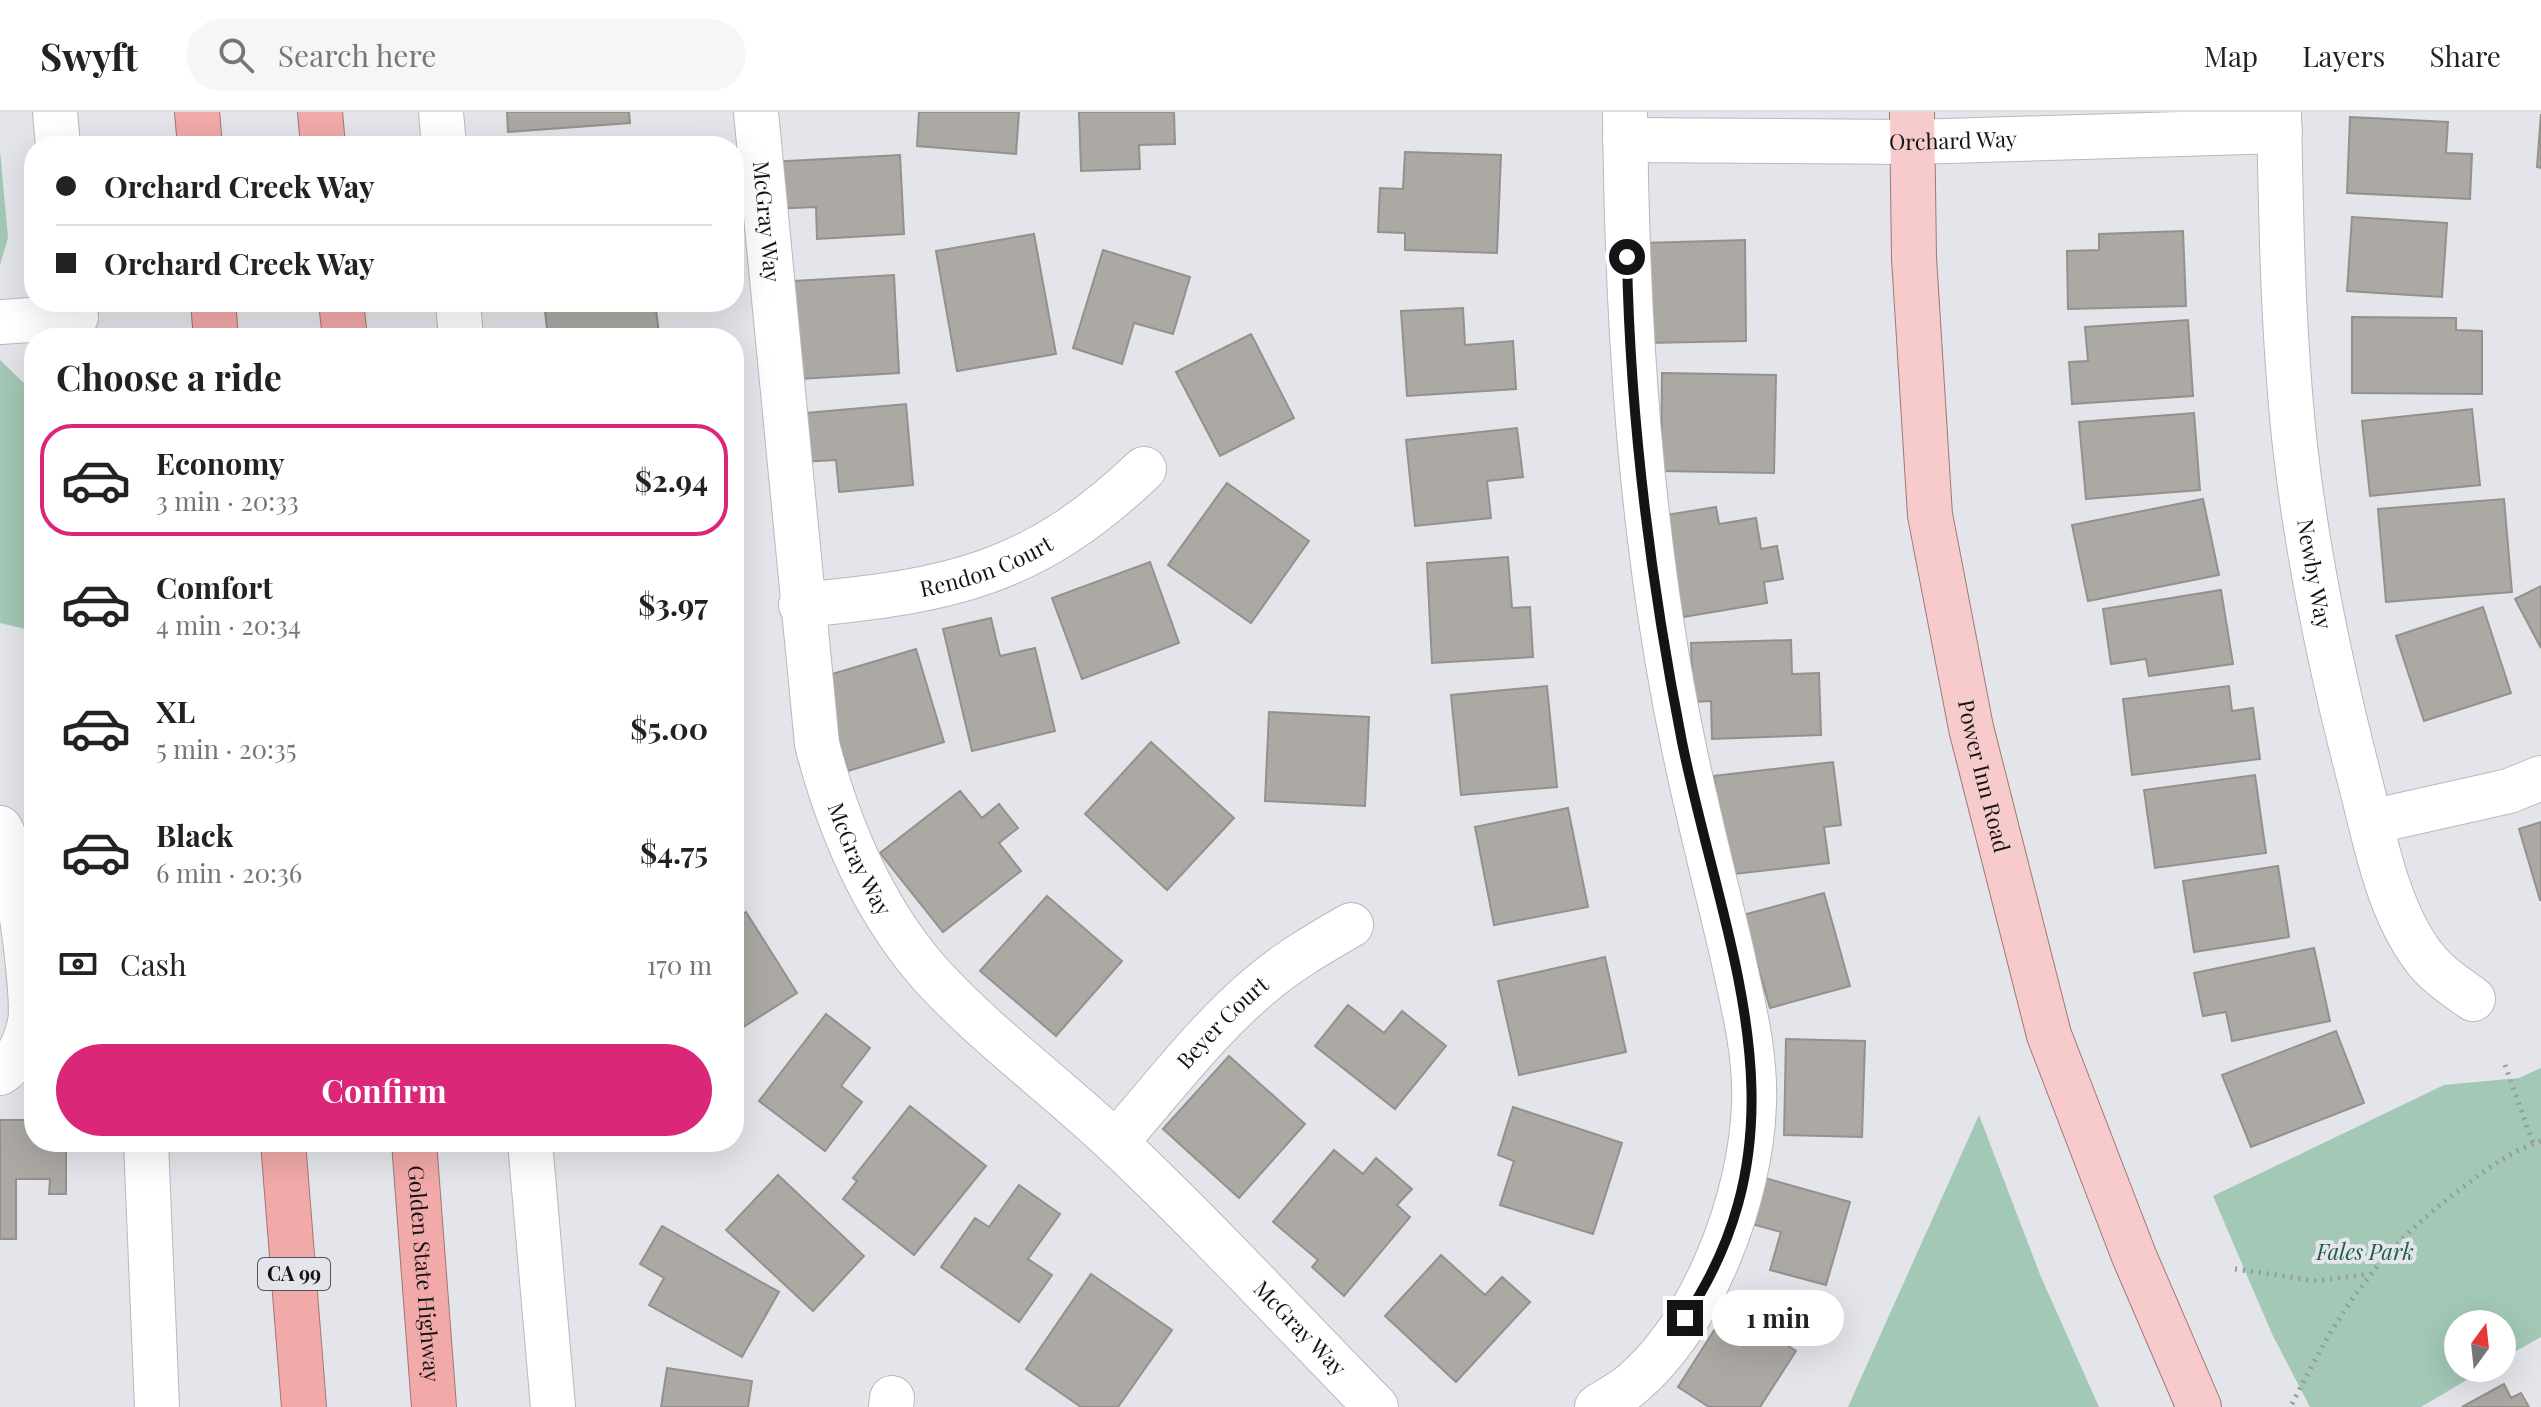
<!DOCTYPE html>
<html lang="en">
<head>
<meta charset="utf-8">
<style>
	body { margin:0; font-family:"Playfair Display",serif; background:#f6f6f6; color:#222; height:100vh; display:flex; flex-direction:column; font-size:30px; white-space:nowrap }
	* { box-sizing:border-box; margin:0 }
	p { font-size:26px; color:#767676 }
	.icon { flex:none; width:44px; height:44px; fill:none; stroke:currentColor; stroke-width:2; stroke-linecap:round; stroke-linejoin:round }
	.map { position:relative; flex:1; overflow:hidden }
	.panel { position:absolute; left:24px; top:216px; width:720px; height:824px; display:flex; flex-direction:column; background:#fff; border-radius:32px; box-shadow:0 8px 32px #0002 }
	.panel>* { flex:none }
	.hud { position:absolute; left:24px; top:24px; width:720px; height:176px; border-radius:32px; box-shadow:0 8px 32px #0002; display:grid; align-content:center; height:176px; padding:0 32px; background:#fff }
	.needle { width:52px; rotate:15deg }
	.controls { position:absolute; left:2444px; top:1198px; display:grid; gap:16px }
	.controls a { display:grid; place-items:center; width:72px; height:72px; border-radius:50%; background:#fff; box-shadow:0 8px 32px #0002; font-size:40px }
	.end { position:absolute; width:36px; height:36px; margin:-18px; border:10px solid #131415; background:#fff; box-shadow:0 0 0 4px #fff }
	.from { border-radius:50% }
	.bubble { position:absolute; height:56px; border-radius:28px; background:#fff; box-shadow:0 8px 32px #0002; font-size:26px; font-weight:700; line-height:56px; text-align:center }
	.hud b { display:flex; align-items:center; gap:28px; height:76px; font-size:30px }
	.hud b+b { border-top:2px solid #e0e0e0 }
	.hud i { width:20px; height:20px; background:#222 }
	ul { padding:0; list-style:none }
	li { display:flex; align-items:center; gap:24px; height:112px; margin:0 16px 12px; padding:0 16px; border:4px solid transparent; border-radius:32px }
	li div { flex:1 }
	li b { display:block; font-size:30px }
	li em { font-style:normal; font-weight:700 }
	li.on { border-color:#db2777 }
	li>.icon { width:72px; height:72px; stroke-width:1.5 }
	h2 { padding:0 32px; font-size:36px; line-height:96px }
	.pay { display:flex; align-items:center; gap:20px; height:88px; padding:0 32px; font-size:30px }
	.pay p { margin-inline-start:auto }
	.button { display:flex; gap:16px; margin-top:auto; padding:16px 32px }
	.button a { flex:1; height:92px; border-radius:48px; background:#db2777; color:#fff; font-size:32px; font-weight:700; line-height:92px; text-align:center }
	header { display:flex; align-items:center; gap:48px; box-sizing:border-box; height:112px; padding:0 40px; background:#fff; border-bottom:2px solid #e0e0e0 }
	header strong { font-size:38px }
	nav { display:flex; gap:44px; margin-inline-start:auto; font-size:28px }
	.search { width:560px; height:72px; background:#f6f6f6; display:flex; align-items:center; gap:20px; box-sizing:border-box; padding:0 28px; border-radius:44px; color:#767676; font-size:30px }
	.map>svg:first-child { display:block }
	.green { fill:#a3c8b5 }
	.building { fill:#aca8a4; stroke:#94918d; stroke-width:2 }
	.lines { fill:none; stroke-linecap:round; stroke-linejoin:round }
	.minor-casing { stroke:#b7b9bd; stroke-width:46 }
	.major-casing { stroke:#a37575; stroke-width:46 }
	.highway-casing { stroke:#a37575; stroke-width:46 }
	.path { stroke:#989a9d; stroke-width:5; stroke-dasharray:2 6; stroke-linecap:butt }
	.minor { stroke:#fff; stroke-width:44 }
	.major { stroke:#f7cbcb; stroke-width:44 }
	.highway { stroke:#f1a9a9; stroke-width:44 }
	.route { stroke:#131415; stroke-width:10 }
	.labels { text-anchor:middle; stroke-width:8; stroke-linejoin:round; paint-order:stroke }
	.shield { fill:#e3e5ea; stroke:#515355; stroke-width:2 }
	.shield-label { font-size:20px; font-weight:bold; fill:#131415 }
	.street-label { font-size:22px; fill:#131415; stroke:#e3e5ea }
	.park-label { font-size:22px; font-style:italic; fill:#1b5e43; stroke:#e3e5ea }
</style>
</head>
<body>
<header>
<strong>Swyft</strong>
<div class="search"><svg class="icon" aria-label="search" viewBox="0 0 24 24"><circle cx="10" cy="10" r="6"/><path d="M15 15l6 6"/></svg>Search here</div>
<nav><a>Map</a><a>Layers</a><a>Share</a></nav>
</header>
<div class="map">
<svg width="2541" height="1295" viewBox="0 0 2541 1295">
	<rect width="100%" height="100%" fill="#e3e5ea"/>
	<!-- green -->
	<path class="green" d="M0 38 8 126 0 153Z
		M0 248 25 272 34 383V519L0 511Z
		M2541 956V1225L2502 1247V1212H2458V1256H2487L2421 1295H2310L2272 1222 2213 1084 2444 973 2519 966Z
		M1979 1003 2041 1165 2099 1295H1848Z"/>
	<!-- building -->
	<path class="building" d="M507 0H629L630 11 508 20Z
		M919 0H1019L1016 42 917 34Z
		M1079 0H1174L1175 32 1139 33 1140 57 1081 59Z
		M2541 2V56L2537 55Z
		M2350 5 2448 10 2446 41 2472 42 2470 87 2347 81Z
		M1405 40 1501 43 1497 141 1405 138V121L1378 120 1380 76 1403 77Z
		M900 43 904 122 817 127 816 95 772 97 769 50Z
		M2352 105 2447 111 2442 185 2347 179Z
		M2183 119 2186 194 2068 197 2067 139 2099 138V122Z
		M1034 122 1056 242 957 259 936 139Z
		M1745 128 1746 229 1647 231 1644 131Z
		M1103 138 1190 165 1173 222 1134 211 1122 252 1073 236Z
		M894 163 899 261 800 267 794 169Z
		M544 190H655L659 221 611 226H548Z
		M1463 196 1465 233 1513 229 1516 277 1407 284 1401 199Z
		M2352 205 2456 206V218L2482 219V282L2352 281Z
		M2188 208 2193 284 2072 292 2069 250 2088 249 2085 215Z
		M1251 222 1294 306 1220 344 1176 260Z
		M1662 261 1776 263 1774 361 1661 359Z
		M906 292 913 373 839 380 836 348 800 350 795 302Z
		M2472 297 2480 373 2370 384 2362 309Z
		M2194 301 2200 378 2086 387 2079 310Z
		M1517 316 1523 365 1487 369 1491 406 1415 414 1406 328Z
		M1227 371 1309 429 1251 511 1168 453Z
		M2203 387 2219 463 2088 489 2072 413Z
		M2504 387 2512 480 2386 490 2378 397Z
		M1716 395 1719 412 1756 406 1761 437 1777 434 1783 467 1764 470 1767 491 1683 505 1666 403Z
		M1508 445 1512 496 1530 495 1533 545 1432 551 1427 451Z
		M1150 450 1179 531 1082 567 1052 486Z
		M2541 474V536L2515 487Z
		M2221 478 2233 552 2149 564 2146 547 2111 552 2103 497Z
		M2483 495 2511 581 2424 609 2396 524Z
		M991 506 1000 544 1035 536 1055 619 972 639 943 517Z
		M1791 528 1792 562 1819 561 1821 623 1712 627 1711 589 1693 590 1691 531Z
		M916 537 944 630 848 659 819 566Z
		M1547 574 1557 675 1461 683 1451 583Z
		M2229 574 2232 599 2253 596 2260 647 2132 663 2123 587Z
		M1269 600 1369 605 1365 694 1265 689Z
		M1151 630 1234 706 1167 778 1085 702Z
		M1833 650 1841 713 1824 715 1829 751 1726 763 1714 664Z
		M2255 663 2266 741 2155 756 2144 678Z
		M960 679 982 706 999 692 1018 716 999 731 1021 759 943 820 880 741Z
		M1568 696 1588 795 1494 813 1475 715Z
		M2541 710V788H2540L2519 717Z
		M2278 754 2289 825 2194 840 2183 769Z
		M1824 781 1850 874 1770 896 1743 803Z
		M1047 784 1122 849 1056 924 980 859Z
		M746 800 797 881 734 921V807Z
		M2314 836 2330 909 2232 929 2226 900 2203 904 2194 861Z
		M1605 845 1626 940 1519 963 1498 869Z
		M1348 893 1384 921 1402 899 1446 934 1395 997 1315 934Z
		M826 902 870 936 841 974 862 990 825 1039 759 989Z
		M2336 919 2364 991 2251 1035 2222 963Z
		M1786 927 1865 929 1862 1025 1784 1023Z
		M1229 944 1305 1012 1239 1086 1163 1017Z
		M910 994 986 1054 914 1143 843 1087 857 1069 853 1066Z
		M1513 995 1622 1031 1593 1122 1500 1093 1514 1049 1498 1043Z
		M0 1008H34V1030H66V1082H49L50 1067H16V1127H0Z
		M1334 1038 1363 1062 1376 1046 1412 1077 1397 1093 1410 1105 1344 1184 1312 1155 1318 1148 1273 1110Z
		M778 1063 864 1144 813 1199 726 1118Z
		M1754 1063 1850 1090 1826 1173 1770 1158 1781 1120 1741 1109Z
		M1019 1073 1060 1102 1028 1147 1052 1163 1019 1210 941 1155 975 1106 989 1115Z
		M662 1114 779 1180 742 1245 649 1193 664 1166 640 1152Z
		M1441 1143 1485 1183 1502 1165 1530 1190 1456 1270 1385 1204Z
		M1091 1162 1172 1218 1118 1295H1081L1026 1257Z
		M1729 1195 1796 1239 1760 1295H1709L1678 1275Z
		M667 1256 752 1269 748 1295H661Z
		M2504 1272 2511 1286 2521 1281 2529 1295H2462Z"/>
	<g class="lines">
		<!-- minor casing -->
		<g class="minor-casing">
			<g id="minor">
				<path d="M55 0 58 34"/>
				<path d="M441 0 444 34"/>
				<path id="s1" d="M756 0 817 632C839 717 873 798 932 864 988 925 1056 974 1116 1031 1206 1116 1290 1207 1376 1295"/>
				<path id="s2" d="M2279 0C2281 111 2283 223 2295 334 2308 448 2332 562 2361 673 2375 728 2388 798 2423 844 2436 862 2455 874 2473 887"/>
				<path id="s3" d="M1625 28 1913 30 2280 19"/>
				<path d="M458 190 461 226"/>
				<path d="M0 210 76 205"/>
				<path id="s4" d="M801 493C950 479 1033 463 1144 357"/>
				<path d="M2371 710 2509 679 2541 666"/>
				<path d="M0 716C15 734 35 884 30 910 26 929 17 950 0 961"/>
				<path d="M146 1030 157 1295"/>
				<path d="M530 1030 553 1295"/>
				<path id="s5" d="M1116 1030C1162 978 1205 920 1258 875 1287 850 1318 832 1351 813"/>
				<path d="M891 1295 892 1286"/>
				<path d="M1597 1295C1608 1288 1621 1281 1631 1273 1704 1211 1751 1086 1754 992 1756 939 1742 888 1731 837 1715 769 1697 700 1683 631 1640 423 1627 212 1625 0"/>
			</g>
		</g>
		<!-- major casing -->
		<g class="major-casing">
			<g id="major">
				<path id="s6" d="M1912 0 1914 146 1930 403 1971 616 2049 923 2134 1144 2199 1295"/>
			</g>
		</g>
		<!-- highway casing -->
		<g class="highway-casing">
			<g id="highway">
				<path d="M197 0 200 34"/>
				<path d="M320 0 323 34"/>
				<path d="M213 190 216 226"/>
				<path d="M341 190 345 226"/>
				<path d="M283 1030 304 1295"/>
				<path id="s7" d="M414 1030 434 1295"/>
			</g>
		</g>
		<!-- path -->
		<path class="path" d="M2505 953 2533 1031
			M2235 1157 2317 1169 2368 1162
			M2292 1292C2341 1195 2378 1138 2467 1072 2490 1055 2513 1038 2541 1029"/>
		<!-- minor -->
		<use href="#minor" class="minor"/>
		<!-- major -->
		<use href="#major" class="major"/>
		<!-- highway -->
		<use href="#highway" class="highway"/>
	</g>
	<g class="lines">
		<!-- route -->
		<path class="route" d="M1627 145C1630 307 1651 472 1682 630 1723 832 1814 1014 1685 1206"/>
	</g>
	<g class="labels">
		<!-- shield labels -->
		<rect class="shield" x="258" y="1146" width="72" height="32" rx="6"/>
		<g class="shield-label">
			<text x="294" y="1169">CA 99</text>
		</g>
		<!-- street labels -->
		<g class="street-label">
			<text dy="8" stroke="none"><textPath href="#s3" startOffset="328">Orchard Way</textPath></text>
			<text dy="8" stroke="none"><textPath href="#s1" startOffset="110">McGray Way</textPath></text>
			<text dy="8" stroke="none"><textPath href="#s4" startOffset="190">Rendon Court</textPath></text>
			<text dy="8" stroke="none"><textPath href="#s2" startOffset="464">Newby Way</textPath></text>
			<text dy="8" stroke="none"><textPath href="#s6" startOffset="670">Power Inn Road</textPath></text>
			<text dy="8" stroke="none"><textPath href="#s1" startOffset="758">McGray Way</textPath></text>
			<text dy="8" stroke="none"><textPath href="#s5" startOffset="160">Beyer Court</textPath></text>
			<text dy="8" stroke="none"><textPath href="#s7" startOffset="132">Golden State Highway</textPath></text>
			<text dy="8" stroke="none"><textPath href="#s1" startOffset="1406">McGray Way</textPath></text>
		</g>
		<!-- park labels -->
		<g class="park-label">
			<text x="2365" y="1148">Fales Park</text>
		</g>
	</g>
</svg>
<div class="controls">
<a><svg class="needle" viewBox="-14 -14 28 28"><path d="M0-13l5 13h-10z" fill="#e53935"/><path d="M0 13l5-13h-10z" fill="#767676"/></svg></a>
</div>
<i class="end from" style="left:1627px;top:145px"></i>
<i class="end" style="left:1685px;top:1206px"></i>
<div class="bubble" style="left:1712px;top:1178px;width:132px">1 min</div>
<div class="hud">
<b><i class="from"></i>Orchard Creek Way</b>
<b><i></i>Orchard Creek Way</b>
</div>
<section class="panel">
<h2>Choose a ride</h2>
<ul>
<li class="on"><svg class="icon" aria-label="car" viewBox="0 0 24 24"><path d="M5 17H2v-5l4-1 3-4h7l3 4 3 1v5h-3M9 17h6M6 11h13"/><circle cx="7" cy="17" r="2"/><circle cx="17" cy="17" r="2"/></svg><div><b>Economy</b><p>3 min · 20:33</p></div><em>$2.94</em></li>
<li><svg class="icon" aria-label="car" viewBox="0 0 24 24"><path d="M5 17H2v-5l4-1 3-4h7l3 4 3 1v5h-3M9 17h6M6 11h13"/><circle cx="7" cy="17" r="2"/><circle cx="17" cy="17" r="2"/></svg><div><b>Comfort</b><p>4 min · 20:34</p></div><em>$3.97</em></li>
<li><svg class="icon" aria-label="car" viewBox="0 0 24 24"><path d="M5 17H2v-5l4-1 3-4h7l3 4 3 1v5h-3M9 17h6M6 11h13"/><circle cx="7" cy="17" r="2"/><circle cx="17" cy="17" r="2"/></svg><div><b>XL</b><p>5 min · 20:35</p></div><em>$5.00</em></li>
<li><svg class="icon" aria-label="car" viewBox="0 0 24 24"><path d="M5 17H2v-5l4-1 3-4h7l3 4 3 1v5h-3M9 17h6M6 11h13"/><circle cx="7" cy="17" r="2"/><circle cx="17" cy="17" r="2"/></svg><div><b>Black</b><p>6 min · 20:36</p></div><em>$4.75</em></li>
</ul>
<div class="pay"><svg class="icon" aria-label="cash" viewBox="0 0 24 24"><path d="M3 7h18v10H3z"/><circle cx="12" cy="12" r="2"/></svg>Cash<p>170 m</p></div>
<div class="button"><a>Confirm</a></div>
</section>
</div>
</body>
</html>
